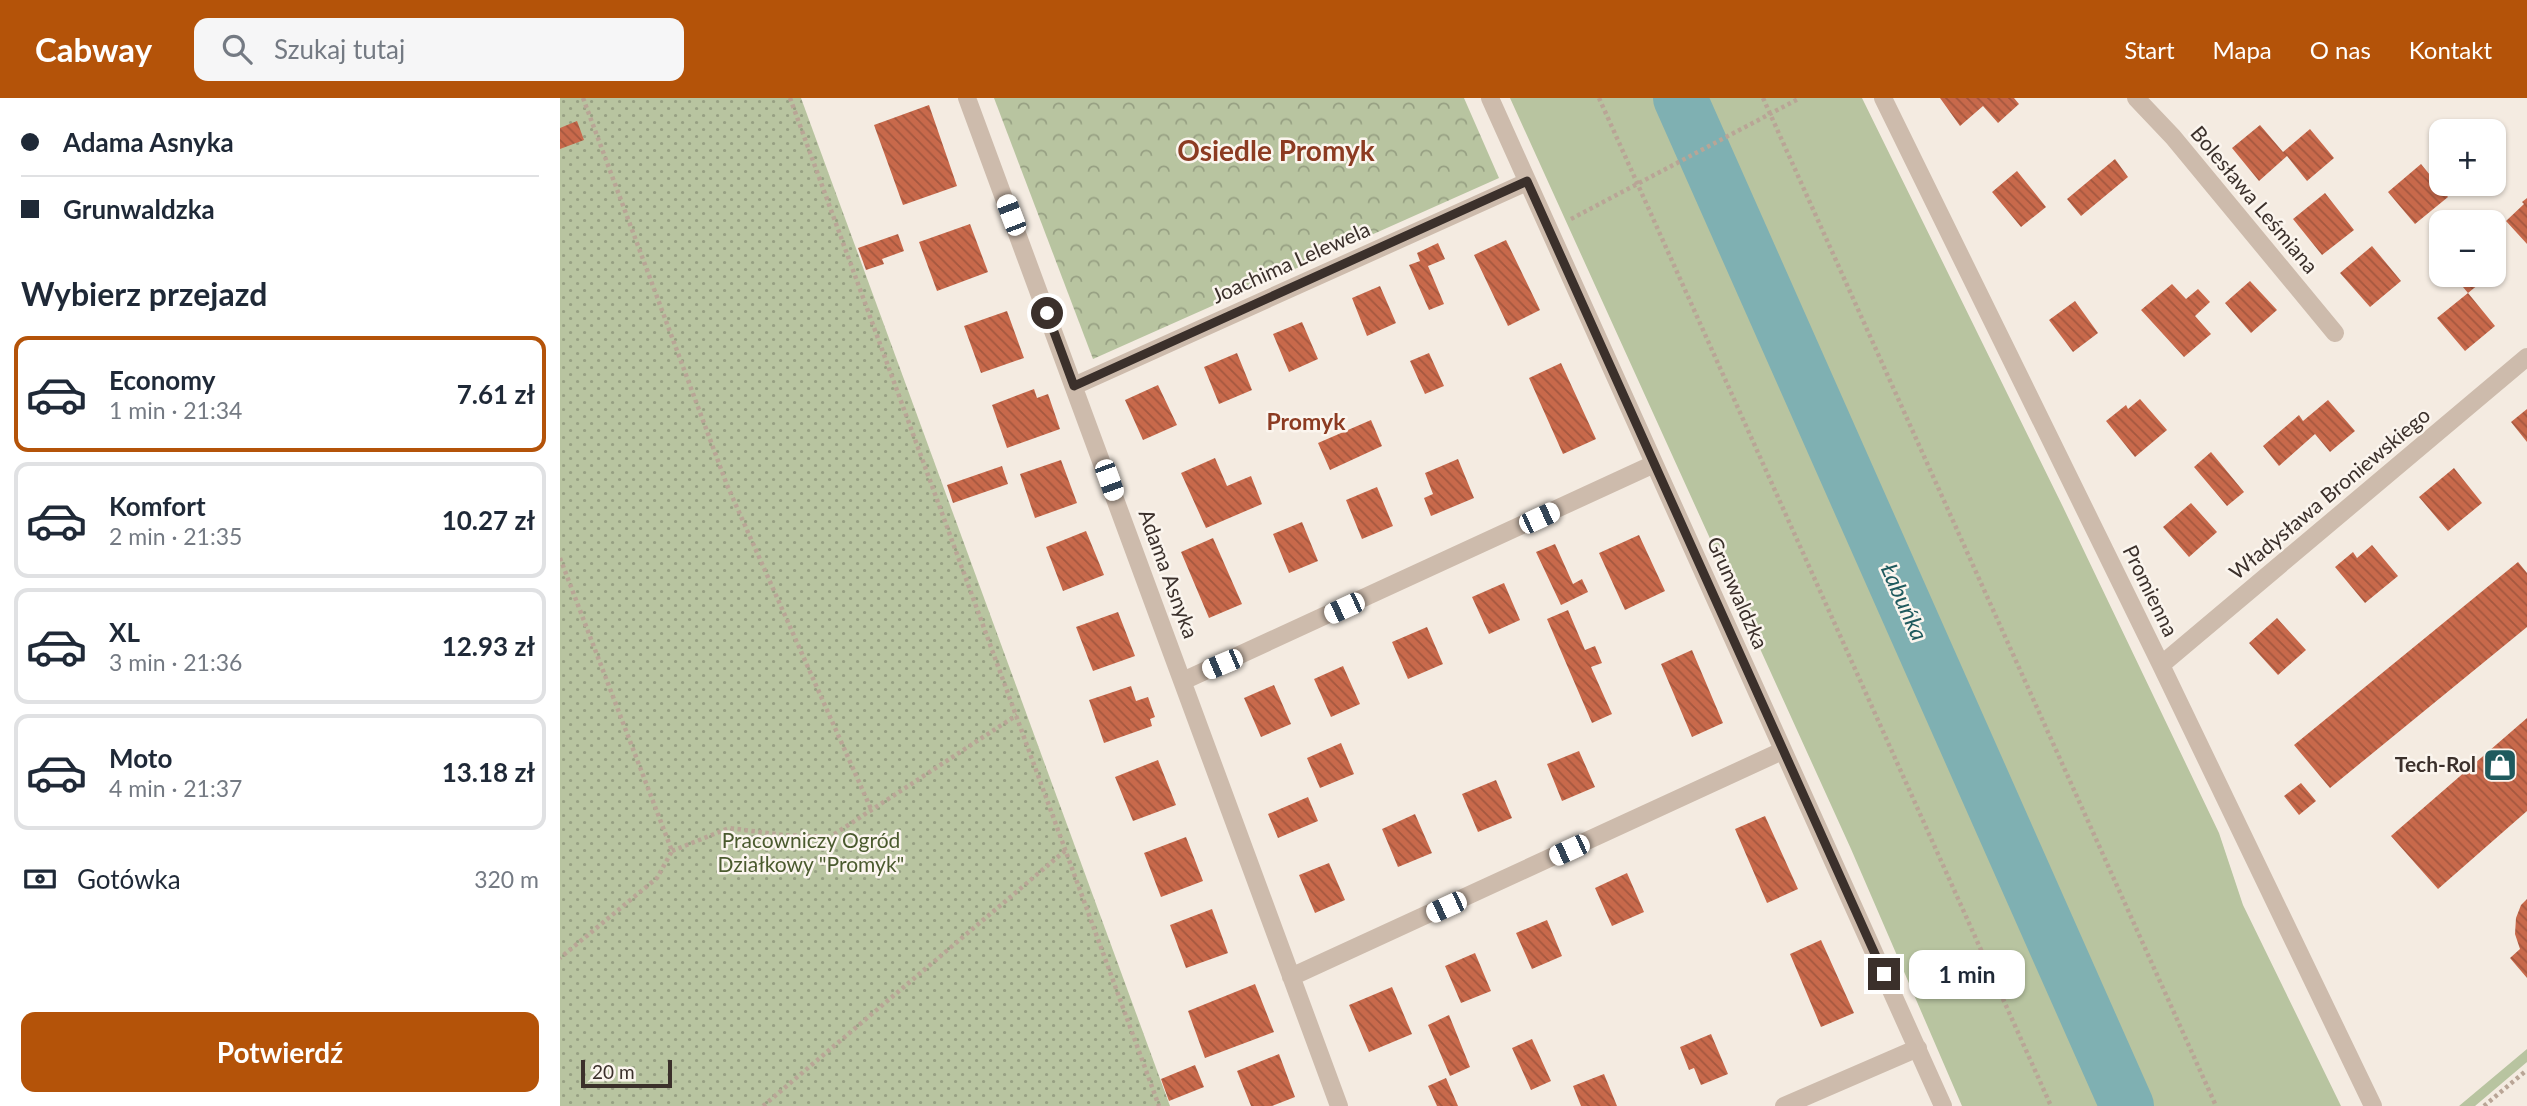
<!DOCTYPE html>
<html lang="pl">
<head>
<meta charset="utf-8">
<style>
	body { margin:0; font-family:Lato,sans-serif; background:#f6f6f7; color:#1f2937; height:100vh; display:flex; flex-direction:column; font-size:26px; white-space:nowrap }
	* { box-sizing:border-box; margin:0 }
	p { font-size:23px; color:#747a83 }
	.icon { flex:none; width:38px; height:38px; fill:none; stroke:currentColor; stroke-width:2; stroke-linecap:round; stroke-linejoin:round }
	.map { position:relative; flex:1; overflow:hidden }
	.side { display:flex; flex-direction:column; background:#fff; width:560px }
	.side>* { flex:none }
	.banner { display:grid; align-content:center; height:154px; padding:0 21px; background:#fff }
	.fabs { position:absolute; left:1869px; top:21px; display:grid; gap:14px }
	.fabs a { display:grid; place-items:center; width:77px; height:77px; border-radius:14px; background:#fff; box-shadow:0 2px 5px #0004; font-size:35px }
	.scale { position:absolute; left:21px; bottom:18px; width:91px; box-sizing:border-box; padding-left:7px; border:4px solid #3b302b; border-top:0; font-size:19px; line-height:24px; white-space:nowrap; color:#3b302b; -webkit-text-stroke:5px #fbf5ee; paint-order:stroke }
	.end { position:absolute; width:32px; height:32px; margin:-16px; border:9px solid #3b302b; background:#fff; box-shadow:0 0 0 4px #fff }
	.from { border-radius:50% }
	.bubble { position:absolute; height:49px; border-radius:14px; background:#fff; box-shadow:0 2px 5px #0004; font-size:23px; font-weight:700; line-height:49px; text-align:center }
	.car { position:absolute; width:21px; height:42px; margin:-21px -10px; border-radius:9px; box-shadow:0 0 5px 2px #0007; background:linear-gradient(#fff 24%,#345 0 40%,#fff 0 76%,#345 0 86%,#fff 0) }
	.banner b { display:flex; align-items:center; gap:24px; height:66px; font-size:26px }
	.banner b+b { border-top:2px solid #e0e1e3 }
	.banner i { width:18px; height:18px; background:#1f2937 }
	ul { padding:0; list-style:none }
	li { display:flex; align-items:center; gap:21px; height:116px; margin:0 14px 10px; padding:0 7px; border:4px solid #e0e1e3; border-radius:14px }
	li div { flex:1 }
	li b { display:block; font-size:26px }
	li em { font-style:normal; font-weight:700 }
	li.on { border-color:#b45309 }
	li>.icon { width:63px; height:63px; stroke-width:1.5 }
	h2 { padding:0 21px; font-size:32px; line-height:84px }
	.pay { display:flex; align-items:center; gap:18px; height:77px; padding:0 21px; font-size:26px }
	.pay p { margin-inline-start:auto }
	.primary-button { display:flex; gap:14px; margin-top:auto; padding:14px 21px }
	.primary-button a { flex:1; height:80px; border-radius:14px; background:#b45309; color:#fff; font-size:28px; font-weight:700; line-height:80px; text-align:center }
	header { display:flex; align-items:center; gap:42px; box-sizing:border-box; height:98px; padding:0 35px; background:#b45309; color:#fff }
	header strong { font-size:33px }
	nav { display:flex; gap:38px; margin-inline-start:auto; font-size:24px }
	.search { width:490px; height:63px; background:#f6f6f7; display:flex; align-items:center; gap:18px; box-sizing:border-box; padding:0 24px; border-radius:14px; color:#747a83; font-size:26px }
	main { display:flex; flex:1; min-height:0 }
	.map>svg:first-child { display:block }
	.grass { fill:#b8c4a0 }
	.park { fill:url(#park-crowns) }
	.garden { fill:url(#garden-dots) }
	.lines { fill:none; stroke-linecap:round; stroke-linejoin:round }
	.river { stroke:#7fb0b2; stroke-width:54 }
	.building { fill:url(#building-back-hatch) }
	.path { stroke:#b9a596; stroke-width:4.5; stroke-dasharray:3.5 3.5; stroke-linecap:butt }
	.minor { stroke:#cdbbac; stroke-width:18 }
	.route { stroke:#3b302b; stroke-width:9 }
	.labels { text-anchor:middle; stroke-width:5; stroke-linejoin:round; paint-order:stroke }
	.street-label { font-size:21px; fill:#3b302b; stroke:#fbf5ee }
	.poi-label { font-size:21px; font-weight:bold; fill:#3b302b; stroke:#fbf5ee; text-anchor:end }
	.park-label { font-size:21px; fill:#4a5a2e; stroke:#fbf5ee }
	.neighbourhood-label { font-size:23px; font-weight:bold; fill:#8c3b22; stroke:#fbf5ee }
	.water-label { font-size:23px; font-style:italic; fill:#1f5a5e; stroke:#fbf5ee }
	.district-label { font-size:28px; font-weight:bold; fill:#8c3b22; stroke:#fbf5ee }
</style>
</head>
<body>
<header>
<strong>Cabway</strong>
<div class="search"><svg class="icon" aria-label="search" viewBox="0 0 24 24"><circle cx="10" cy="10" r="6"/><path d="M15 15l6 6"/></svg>Szukaj tutaj</div>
<nav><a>Start</a><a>Mapa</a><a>O nas</a><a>Kontakt</a></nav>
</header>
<main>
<section class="side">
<div class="banner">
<b><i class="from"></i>Adama Asnyka</b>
<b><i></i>Grunwaldzka</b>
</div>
<h2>Wybierz przejazd</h2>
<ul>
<li class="on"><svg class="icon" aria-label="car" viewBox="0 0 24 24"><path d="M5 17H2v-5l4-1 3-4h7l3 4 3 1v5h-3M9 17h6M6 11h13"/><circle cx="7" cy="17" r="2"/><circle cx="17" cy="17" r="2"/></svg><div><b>Economy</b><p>1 min · 21:34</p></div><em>7.61 zł</em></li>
<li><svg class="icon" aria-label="car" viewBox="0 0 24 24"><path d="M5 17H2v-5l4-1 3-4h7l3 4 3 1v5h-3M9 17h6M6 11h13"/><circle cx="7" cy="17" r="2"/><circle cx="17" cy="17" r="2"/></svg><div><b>Komfort</b><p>2 min · 21:35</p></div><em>10.27 zł</em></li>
<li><svg class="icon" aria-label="car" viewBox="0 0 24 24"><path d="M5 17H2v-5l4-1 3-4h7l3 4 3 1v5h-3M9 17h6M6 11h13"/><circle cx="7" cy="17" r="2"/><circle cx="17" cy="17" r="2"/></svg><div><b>XL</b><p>3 min · 21:36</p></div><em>12.93 zł</em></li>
<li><svg class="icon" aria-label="car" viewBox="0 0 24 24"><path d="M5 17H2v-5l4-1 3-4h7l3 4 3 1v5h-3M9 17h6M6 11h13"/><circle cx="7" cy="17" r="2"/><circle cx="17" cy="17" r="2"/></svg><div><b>Moto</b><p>4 min · 21:37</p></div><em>13.18 zł</em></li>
</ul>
<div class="pay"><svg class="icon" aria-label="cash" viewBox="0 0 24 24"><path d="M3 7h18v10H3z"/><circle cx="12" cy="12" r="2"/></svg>Gotówka<p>320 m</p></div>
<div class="primary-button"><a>Potwierdź</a></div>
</section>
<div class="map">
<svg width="1967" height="1008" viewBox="0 0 1967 1008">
	<defs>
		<pattern id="park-crowns" width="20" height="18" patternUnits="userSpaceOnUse" patternTransform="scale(1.75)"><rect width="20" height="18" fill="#b8c4a0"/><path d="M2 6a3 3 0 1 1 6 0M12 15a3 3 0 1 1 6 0" fill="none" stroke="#97a083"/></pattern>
		<pattern id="garden-dots" width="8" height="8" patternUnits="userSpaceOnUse" patternTransform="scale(1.75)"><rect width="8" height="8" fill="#b8c4a0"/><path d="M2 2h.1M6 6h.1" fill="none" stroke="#97a083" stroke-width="1.8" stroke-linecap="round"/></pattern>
		<pattern id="building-back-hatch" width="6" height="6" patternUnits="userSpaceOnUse" patternTransform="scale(1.75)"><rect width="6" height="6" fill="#c8694b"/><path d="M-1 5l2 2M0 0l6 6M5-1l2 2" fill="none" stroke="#a4573f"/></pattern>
	</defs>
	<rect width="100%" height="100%" fill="#f4ebe1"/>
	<!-- grass -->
	<path class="grass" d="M950 0H1302L1503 409 1659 735 1683 807 1781 1008H1402L1291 751Z
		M1967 951V964L1915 1008H1899Z"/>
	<!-- park -->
	<path class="park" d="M434 0H904L939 80 533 261Z"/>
	<!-- garden -->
	<path class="garden" d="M0 0H241L610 1008H0Z"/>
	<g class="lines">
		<!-- river -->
		<path class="river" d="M1120 0 1567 1008"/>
	</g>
	<!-- building -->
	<path class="building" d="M1380 0H1454L1459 6 1438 25 1423 8 1400 28Z
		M369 7 397 88 343 107 314 27Z
		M17 23 24 42 0 51V30Z
		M1700 27 1723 54 1750 31 1774 60 1747 83 1727 58 1699 83 1672 50Z
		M1555 61 1568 79 1521 118 1507 101Z
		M1861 66 1888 99 1855 126 1828 94Z
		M1457 73 1486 109 1461 129 1432 94Z
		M1765 95 1794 132 1762 157 1733 121Z
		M1967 100V146L1946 123 1964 106 1962 104Z
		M410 126 428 174 377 193 359 144Z
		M338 136 344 153 322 161 324 166 306 172 298 150Z
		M946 142 980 212 948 228 914 157Z
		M878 145 885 161 868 168 884 206 869 212 849 167 860 163 857 155Z
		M1812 148 1841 183 1810 209 1780 175Z
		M1934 149 1946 164 1934 174Z
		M1893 177H1930L1908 195Z
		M1690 183 1717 212 1691 235 1665 205Z
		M1612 186 1626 201 1638 191 1650 204 1635 218 1651 236 1624 259 1581 212Z
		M820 188 836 225 807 238 792 200Z
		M1908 195 1935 228 1905 253 1877 220Z
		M1515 203 1538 235 1513 254 1489 222Z
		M447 213 464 260 421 275 404 228Z
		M742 224 758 261 729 274 713 236Z
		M677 255 692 292 659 306 644 269Z
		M869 255 884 288 865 296 850 263Z
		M1001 265 1036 341 1003 356 969 280Z
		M598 287 617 327 583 342 565 302Z
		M474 291 477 300 488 296 500 331 447 350 432 307Z
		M1580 301 1607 332 1575 359 1546 323 1566 307 1568 311Z
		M1768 302 1795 333 1770 354 1755 336 1719 368 1703 348 1739 317 1743 323Z
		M1967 311V344L1951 324Z
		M811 322 822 348 770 372 758 345Z
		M1651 354 1684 394 1667 408 1634 369Z
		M655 360 667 388 691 378 702 406 646 430 621 375Z
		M898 361 914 400 871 418 864 400 873 396 865 375Z
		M501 362 517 405 475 420 460 376Z
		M442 368 448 386 393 405 387 387Z
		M1894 370 1922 405 1888 433 1859 399Z
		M817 389 833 428 802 441 786 402Z
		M1631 405 1657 434 1629 459 1603 429Z
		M742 424 758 463 729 475 713 436Z
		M526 433 544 477 503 493 486 449Z
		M1079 437 1105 493 1065 512 1039 455Z
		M653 440 682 506 649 520 621 454Z
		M995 446 1013 486 1022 481 1028 494 1001 507 976 454Z
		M1812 447 1838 478 1805 505 1775 469 1793 454 1797 460Z
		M1958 464 1967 475V529L1770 690 1734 647Z
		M944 485 960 522 929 536 912 499Z
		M1008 512 1025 552 1035 548 1042 565 1031 569 1052 616 1032 625 987 521Z
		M558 514 575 558 533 573 516 529Z
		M1717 520 1746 552 1718 577 1689 545Z
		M867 529 883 566 848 581 832 544Z
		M1132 552 1163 625 1132 639 1101 566Z
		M783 568 800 606 771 619 754 581Z
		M714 587 731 626 701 639 684 600Z
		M571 588 576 603 588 599 595 619 590 621 592 628 544 645 529 602Z
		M1967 620V713L1878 791 1831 738Z
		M781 645 794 676 760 690 747 660Z
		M1019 653 1035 689 1002 703 987 666Z
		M598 662 616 707 573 723 555 679Z
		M936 682 952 720 918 734 902 696Z
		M1741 685 1756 703 1739 717 1724 698Z
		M748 699 758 723 718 740 708 716Z
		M855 716 872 755 838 769 822 731Z
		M1205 718 1238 791 1207 805 1175 731Z
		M626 739 643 783 601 799 584 755Z
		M769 765 785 802 755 815 739 777Z
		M1067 775 1084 814 1052 828 1035 790Z
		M1967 801V880L1950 860 1960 851 1955 836 1956 820 1961 807Z
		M652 811 668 855 626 870 610 827Z
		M987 822 1002 858 972 871 956 835Z
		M1261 842 1294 915 1261 929 1230 856Z
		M915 855 931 893 901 905 885 868Z
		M695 886 714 934 645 960 628 913Z
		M832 889 852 936 809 954 789 907Z
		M889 917 910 969 890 978 868 927Z
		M1151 936 1168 976 1141 987 1134 970 1129 972 1120 949Z
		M972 941 991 983 971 992 952 950Z
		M719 956 735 999 712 1008H691L677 973Z
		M635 967 644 989 609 1003 601 981Z
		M1044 976 1057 1008H1021L1013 988Z
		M886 980 898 1008H877L868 988Z"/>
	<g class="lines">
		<!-- path -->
		<path class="path" d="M23 0 167 387 311 711
			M230 0 599 1008
			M1039 0 1491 1008
			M1203 0 1656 1008
			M1011 121 1240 0
			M0 460 112 753 97 780 0 860
			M112 753 169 730 223 737 270 739 457 617
			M203 1008 506 752
			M1924 1008 1967 972"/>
		<!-- minor -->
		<path class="minor" d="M407 0 779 1008
			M930 0 1383 1008
			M1323 0 1601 567 1813 1008
			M1576 0 1613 39 1775 235
			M514 288 967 84
			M1601 567 1967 259
			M623 583 1094 366
			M731 879 1222 653
			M1224 1008 1358 950"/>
	</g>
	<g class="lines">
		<!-- route -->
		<path class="route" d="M487 215 514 288 967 83 1324 876"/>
	</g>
	<!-- icons -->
	<defs>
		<g id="shop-square" transform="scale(1.75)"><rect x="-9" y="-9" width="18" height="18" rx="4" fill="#1f5a5e" stroke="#fbf5ee"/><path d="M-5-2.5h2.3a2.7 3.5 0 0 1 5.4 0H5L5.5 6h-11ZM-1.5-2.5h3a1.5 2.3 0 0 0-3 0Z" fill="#fff"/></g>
	</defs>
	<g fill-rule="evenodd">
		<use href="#shop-square" x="1940" y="667"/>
	</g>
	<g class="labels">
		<!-- street labels -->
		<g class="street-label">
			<text transform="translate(1694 102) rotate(50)" y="7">Bolesława Leśmiana</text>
			<text transform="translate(731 165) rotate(-24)" y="7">Joachima Lelewela</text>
			<text transform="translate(1770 396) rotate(-40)" y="7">Władysława Broniewskiego</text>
			<text transform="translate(608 476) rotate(70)" y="7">Adama Asnyka</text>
			<text transform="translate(1590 493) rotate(64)" y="7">Promienna</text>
			<text transform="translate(1177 495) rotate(66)" y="7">Grunwaldzka</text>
		</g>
		<!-- poi labels -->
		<g class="poi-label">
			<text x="1916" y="674">Tech-Rol</text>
		</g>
		<!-- park labels -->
		<g class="park-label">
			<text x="251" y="750">Pracowniczy Ogród<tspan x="251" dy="24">Działkowy "Promyk"</tspan></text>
		</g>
		<!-- neighbourhood labels -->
		<g class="neighbourhood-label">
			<text x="746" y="332">Promyk</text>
		</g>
		<!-- water labels -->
		<g class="water-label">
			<text transform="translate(1344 504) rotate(66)" y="8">Łabuńka</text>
		</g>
		<!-- district labels -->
		<g class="district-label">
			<text x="716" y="63">Osiedle Promyk</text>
		</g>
	</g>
</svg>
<div class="fabs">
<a>+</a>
<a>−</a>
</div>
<div class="scale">20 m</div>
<i class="end from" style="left:487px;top:215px"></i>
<i class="end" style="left:1324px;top:876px"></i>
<div class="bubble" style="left:1349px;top:852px;width:116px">1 min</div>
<i class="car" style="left:451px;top:117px;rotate:339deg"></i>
<i class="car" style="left:549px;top:382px;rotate:160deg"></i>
<i class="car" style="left:979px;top:420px;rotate:65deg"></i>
<i class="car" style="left:784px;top:510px;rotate:245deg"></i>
<i class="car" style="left:662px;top:566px;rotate:247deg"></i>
<i class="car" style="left:1009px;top:752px;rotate:245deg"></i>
<i class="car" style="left:886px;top:809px;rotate:245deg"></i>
</div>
</main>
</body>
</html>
